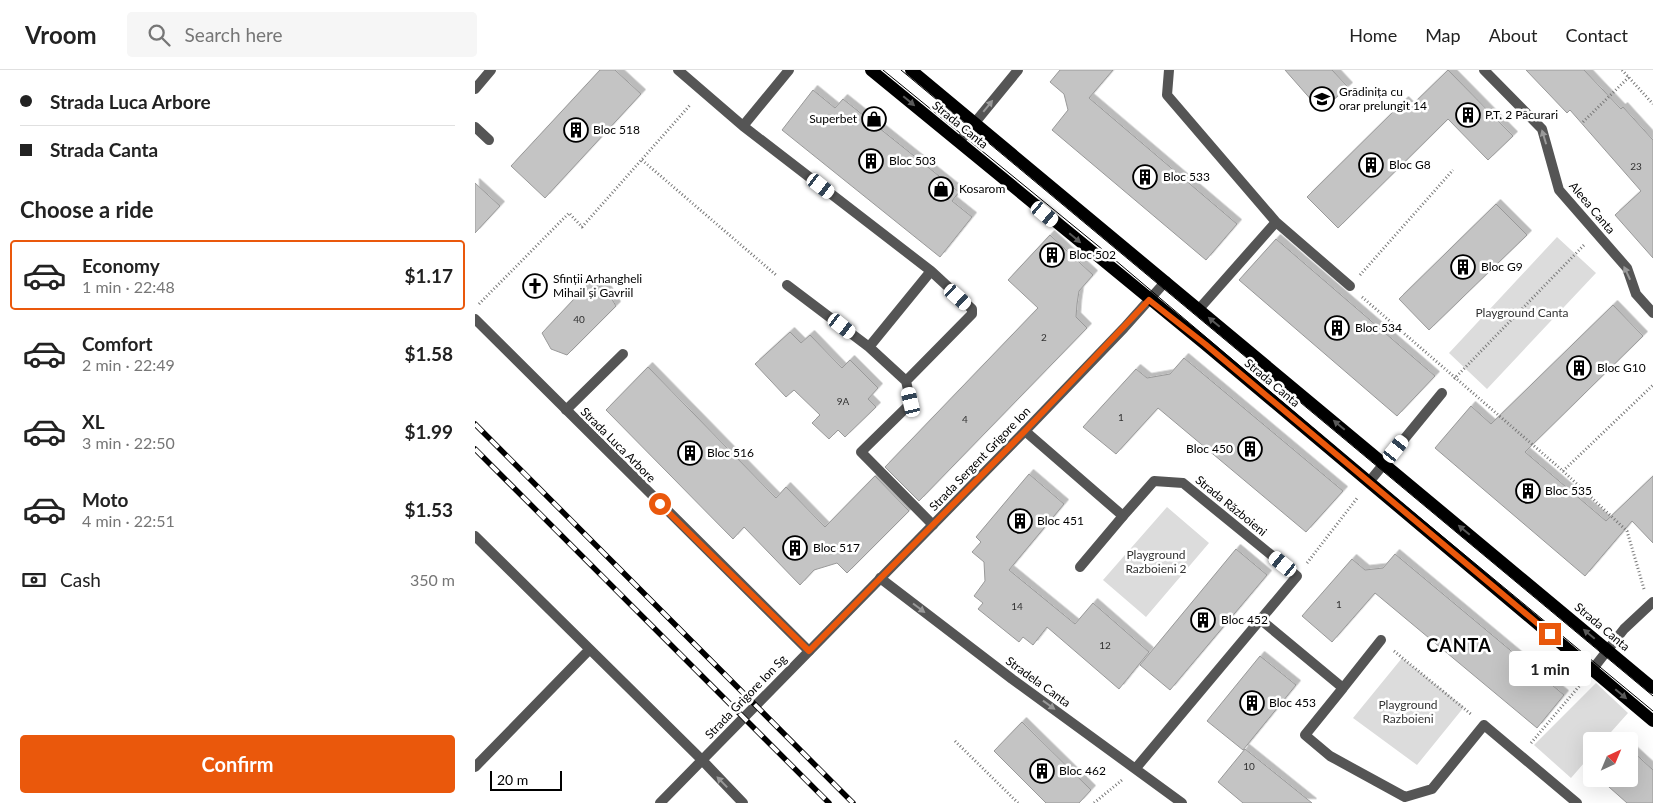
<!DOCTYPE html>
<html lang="en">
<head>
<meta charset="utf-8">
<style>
	body { margin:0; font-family:Lato,sans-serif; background:#f6f6f6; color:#222; height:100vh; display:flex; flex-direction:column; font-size:19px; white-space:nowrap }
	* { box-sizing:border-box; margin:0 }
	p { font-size:16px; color:#767676 }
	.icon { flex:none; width:28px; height:28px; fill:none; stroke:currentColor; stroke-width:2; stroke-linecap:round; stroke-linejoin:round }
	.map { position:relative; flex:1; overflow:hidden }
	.side { display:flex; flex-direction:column; background:#fff; width:475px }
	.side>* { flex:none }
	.hud { display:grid; align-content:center; height:110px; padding:0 20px; background:#fff }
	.needle { width:32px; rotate:44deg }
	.fabs { position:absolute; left:1108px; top:662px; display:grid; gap:10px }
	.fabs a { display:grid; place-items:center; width:55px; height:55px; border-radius:5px; background:#fff; box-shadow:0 5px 20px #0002; font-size:25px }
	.scale { position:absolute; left:15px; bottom:12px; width:72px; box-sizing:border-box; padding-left:5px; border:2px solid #000; border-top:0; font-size:14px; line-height:18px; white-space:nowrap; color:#000; -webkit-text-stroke:4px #fff; paint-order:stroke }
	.end { position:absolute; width:22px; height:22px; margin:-11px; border:6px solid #ea580c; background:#fff; box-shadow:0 0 0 2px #fff }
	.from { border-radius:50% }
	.bubble { position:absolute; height:35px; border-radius:5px; background:#fff; box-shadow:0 5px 20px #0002; font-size:16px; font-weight:700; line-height:35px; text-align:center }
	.car { position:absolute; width:15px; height:30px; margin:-15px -8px; border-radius:6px; box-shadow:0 0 4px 1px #0007; background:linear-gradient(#fff 24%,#345 0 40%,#fff 0 76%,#345 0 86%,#fff 0) }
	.hud b { display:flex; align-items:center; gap:18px; height:48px; font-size:19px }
	.hud b+b { border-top:1px solid #e0e0e0 }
	.hud i { width:12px; height:12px; background:#222 }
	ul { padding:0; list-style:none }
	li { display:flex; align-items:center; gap:15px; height:70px; margin:0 10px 8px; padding:0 10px; border:2px solid transparent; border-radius:5px }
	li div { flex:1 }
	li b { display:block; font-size:19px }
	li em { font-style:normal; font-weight:700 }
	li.current { border-color:#ea580c }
	li>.icon { width:45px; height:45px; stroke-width:1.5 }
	h2 { padding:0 20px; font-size:22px; line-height:60px }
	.pay { display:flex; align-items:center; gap:12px; height:55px; padding:0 20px; font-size:19px }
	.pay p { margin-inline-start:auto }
	.button { display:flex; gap:10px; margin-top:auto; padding:10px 20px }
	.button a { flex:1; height:58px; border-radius:5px; background:#ea580c; color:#fff; font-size:20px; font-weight:700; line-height:58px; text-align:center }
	header { display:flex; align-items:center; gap:30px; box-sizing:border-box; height:70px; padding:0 25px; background:#fff; border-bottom:1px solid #e0e0e0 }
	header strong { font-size:24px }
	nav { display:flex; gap:28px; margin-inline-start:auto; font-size:18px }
	.search { width:350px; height:45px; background:#f6f6f6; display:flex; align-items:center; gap:12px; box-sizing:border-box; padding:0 18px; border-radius:5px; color:#767676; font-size:19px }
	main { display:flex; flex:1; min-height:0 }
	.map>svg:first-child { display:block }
	.green { fill:#dcdcdc }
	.building { fill:#c4c4c4; stroke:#999; filter:url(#shadow) }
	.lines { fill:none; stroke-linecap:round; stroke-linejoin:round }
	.path { stroke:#777; stroke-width:3; stroke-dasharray:1 2.5; stroke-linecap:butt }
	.service { stroke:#555; stroke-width:10 }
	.minor { stroke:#555; stroke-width:10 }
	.tertiary { stroke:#555; stroke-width:10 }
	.primary { stroke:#000; stroke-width:12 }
	.tram { stroke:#000; stroke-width:1 }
	.rail-casing { stroke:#000; stroke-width:5.5 }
	.rail { stroke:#fff; stroke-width:4; stroke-dasharray:11; stroke-linecap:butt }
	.oneway { fill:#595959 }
	.oneway2 { fill:#999 }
	.route { stroke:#ea580c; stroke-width:6 }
	.labels { text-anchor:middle; stroke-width:5; stroke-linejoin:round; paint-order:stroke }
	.number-label { font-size:10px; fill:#313131 }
	.poi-label { font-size:12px; fill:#000; stroke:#fff; text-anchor:start }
	.street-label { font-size:12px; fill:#000; stroke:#fff }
	.park-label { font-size:12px; fill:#333; stroke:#fff }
	.district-label { font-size:18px; font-weight:bold; letter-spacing:1px; fill:#000; stroke:#fff }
</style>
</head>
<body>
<header>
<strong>Vroom</strong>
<div class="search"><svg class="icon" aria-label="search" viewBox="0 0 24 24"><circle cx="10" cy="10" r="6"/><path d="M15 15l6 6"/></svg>Search here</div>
<nav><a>Home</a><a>Map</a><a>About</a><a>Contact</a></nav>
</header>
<main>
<section class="side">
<div class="hud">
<b><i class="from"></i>Strada Luca Arbore</b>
<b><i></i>Strada Canta</b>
</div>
<h2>Choose a ride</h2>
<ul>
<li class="current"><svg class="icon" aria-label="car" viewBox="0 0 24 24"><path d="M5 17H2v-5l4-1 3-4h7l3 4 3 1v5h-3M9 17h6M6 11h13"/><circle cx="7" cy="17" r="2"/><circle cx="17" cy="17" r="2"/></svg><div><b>Economy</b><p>1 min · 22:48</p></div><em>$1.17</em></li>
<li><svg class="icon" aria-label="car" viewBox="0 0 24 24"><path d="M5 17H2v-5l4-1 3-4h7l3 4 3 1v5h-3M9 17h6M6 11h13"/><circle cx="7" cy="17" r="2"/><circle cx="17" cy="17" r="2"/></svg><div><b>Comfort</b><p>2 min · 22:49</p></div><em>$1.58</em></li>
<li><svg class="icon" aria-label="car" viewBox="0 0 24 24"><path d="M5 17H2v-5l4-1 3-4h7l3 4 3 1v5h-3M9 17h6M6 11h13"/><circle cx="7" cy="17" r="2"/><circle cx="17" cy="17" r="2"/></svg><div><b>XL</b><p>3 min · 22:50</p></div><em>$1.99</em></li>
<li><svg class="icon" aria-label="car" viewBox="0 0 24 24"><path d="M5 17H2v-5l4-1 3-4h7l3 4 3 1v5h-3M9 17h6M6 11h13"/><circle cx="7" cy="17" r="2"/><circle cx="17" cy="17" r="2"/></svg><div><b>Moto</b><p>4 min · 22:51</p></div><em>$1.53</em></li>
</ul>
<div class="pay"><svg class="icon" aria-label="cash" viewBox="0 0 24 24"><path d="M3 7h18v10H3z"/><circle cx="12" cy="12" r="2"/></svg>Cash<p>350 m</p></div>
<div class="button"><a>Confirm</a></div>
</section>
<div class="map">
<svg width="1178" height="733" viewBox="0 0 1178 733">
	<defs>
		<filter id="shadow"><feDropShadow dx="4.5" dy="-4.5" stdDeviation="0" flood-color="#0004"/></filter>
	</defs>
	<rect width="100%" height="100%" fill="#fff"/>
	<!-- green -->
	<path class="green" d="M1082 167 1121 203 1012 319 974 283Z
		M692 437 734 473 671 547 628 510Z
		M927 588 989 637 942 695 878 648Z
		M1121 613 1153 643 1128 671H1116V685L1096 708 1059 675Z"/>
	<!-- building -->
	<path class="building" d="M125 0H140L166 24 70 128 36 96Z
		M585 0H638L614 28 762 154 731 190 577 60 593 40 589 24 575 12Z
		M810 0H857L873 17 846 41Z
		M973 0 1038 66 1013 90 973 49 863 158 832 127 929 31 935 37Z
		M1051 0H1109L1146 39 1148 37 1178 70V188L1140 145 1166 121 1095 40 1092 43Z
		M338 20 360 38 368 29 484 122 477 131 497 147 465 187 307 60Z
		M0 113 25 136 0 163Z
		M1021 134 1052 165 954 260 924 229Z
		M575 165 618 205 604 221 602 234 601 247 612 258 444 431 410 397 563 238 533 210Z
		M801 169 960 306 922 346 764 210Z
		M116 211 132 221 141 236 92 285 76 279 67 263Z
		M1138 235 1168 266 1050 382 1131 451 1178 406V473L1157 451 1110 506 960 378 996 336 1016 354Z
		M315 262 326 273 335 265 367 298 375 290 403 318 393 329 401 337 370 367 363 360 354 369 337 353 345 345 319 320 311 327 280 294Z
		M709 288 868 421 831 462 683 338 641 384 608 357 661 299 672 308 695 304Z
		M173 297 301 428 311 417 350 457 400 406 434 441 372 503 362 493 339 500 325 515 269 457 258 469 131 340Z
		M554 404 589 434 534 500 600 554 618 533 674 582 644 619 572 557 558 575 548 567 544 572 503 539 508 533 499 526 510 511 509 492 497 482 506 472 501 467Z
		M761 479 792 505 695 620 665 595Z
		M920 484 1089 625 1062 658 900 523 857 572 827 546 877 489 890 500 908 498Z
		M785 586 821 615 768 680 732 651Z
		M547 652 616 720 604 733H571L519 681Z
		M1154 678 1178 700V733H1152L1125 709H1154Z
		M770 679 837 733H768L743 712Z"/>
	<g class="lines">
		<!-- path -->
		<path class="path" d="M1147 0 1178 34
			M1108 52 1154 7
			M167 90 301 205
			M885 205 978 100
			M887 227 1088 401 1152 461 1169 519
			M4 234 94 143 107 157 216 34
			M979 309 1110 174
			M1088 401 1178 315
			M832 493 883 427
			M919 581 997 645
			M480 671 543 733
			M1056 673 1106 614
			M619 733 647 710"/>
		<!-- service -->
		<path class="service" d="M203 0 268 56 314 0
			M694 0 692 25 801 152 724 239
			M0 19 16 0
			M268 56 456 201 497 239V244L431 311 436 333 386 382 458 455
			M0 57 14 70
			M801 152 875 216
			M312 215 394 277 431 311
			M394 277 456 201
			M91 340 148 284
			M894 412 967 323
			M0 466 227 690
			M605 497 648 446
			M786 550 868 618 830 665 855 686 930 727 957 719 1009 655 1102 733
			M868 618 906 570
			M0 697 114 580"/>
		<!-- minor -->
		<path class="minor" d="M1009 0 1067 59 1084 120 1152 198 1161 224 1178 243
			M484 72 543 0
			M0 249 334 581
			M550 361 648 446 679 411 708 413 822 506 661 698
			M405 508 537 609 707 733
			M1117 600 1149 559 1178 532
			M227 690 268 733"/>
		<!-- tertiary -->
		<path class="tertiary" d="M185 733 550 361 649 258 691 211"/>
		<!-- primary -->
		<path class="primary" d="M396 0 730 274 1178 651
			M436 0 1178 618"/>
		<!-- tram -->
		<path class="tram" d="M408 0 633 184 897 408 1178 641
			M426 0 1178 626"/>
		<!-- rail casing -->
		<g class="rail-casing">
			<path id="rail" d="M0 354 378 733
				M0 379 354 733"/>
		</g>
		<!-- rail -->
		<use href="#rail" class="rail"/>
	</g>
	<!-- one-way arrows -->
	<defs><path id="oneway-solid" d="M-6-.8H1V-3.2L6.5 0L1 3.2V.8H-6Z" transform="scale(1.25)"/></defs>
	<g class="oneway">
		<use href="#oneway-solid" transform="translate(434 31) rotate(40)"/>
		<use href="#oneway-solid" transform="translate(600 168) rotate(40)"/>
		<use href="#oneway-solid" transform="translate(739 252) rotate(-140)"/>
		<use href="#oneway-solid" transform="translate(864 355) rotate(-140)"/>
		<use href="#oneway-solid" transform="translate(989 460) rotate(-140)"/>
		<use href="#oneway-solid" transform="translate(1114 564) rotate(-140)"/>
		<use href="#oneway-solid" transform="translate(1146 624) rotate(40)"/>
	</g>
	<g class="oneway2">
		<use href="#oneway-solid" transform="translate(513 36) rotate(-51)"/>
		<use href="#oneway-solid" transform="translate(1069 67) rotate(-107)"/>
		<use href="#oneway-solid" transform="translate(1152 203) rotate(-115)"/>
		<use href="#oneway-solid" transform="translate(444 538) rotate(37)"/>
		<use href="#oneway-solid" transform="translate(574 635) rotate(36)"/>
		<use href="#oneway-solid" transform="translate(247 712) rotate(-134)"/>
	</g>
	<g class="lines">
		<!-- route -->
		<path class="route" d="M185 434 334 581 550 361 674 230 730 274 1075 564"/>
	</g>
	<!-- icons -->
	<defs>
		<g id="school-ring" transform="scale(1.25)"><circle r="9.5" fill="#fff" stroke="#000" stroke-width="1.5"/><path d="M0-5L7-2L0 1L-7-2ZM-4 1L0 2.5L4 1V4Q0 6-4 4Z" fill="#000"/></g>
		<g id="building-ring" transform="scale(1.25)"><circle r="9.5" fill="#fff" stroke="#000" stroke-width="1.5"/><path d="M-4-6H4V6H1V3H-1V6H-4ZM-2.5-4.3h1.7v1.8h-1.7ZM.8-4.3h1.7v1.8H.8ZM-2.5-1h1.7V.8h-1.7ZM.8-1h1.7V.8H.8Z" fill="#000"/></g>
		<g id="shop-ring" transform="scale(1.25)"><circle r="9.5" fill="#fff" stroke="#000" stroke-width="1.5"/><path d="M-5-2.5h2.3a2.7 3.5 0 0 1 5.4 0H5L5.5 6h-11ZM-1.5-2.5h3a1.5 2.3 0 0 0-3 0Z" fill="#000"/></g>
		<g id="church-ring" transform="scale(1.25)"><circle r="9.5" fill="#fff" stroke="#000" stroke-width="1.5"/><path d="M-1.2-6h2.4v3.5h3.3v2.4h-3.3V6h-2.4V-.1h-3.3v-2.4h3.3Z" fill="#000"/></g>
	</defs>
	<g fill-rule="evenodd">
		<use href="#school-ring" x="847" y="29"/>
		<use href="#building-ring" x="993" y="45"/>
		<use href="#shop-ring" x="399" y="49"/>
		<use href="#building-ring" x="101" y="60"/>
		<use href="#building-ring" x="396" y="91"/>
		<use href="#building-ring" x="896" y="95"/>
		<use href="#building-ring" x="670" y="107"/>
		<use href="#shop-ring" x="466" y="119"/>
		<use href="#building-ring" x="577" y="185"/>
		<use href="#building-ring" x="988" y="197"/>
		<use href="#church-ring" x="60" y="216"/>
		<use href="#building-ring" x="862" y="258"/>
		<use href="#building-ring" x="1104" y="298"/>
		<use href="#building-ring" x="775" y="379"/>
		<use href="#building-ring" x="215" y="383"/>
		<use href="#building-ring" x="1053" y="421"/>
		<use href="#building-ring" x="545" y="451"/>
		<use href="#building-ring" x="320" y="478"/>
		<use href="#building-ring" x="728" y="550"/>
		<use href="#building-ring" x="777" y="633"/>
		<use href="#building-ring" x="567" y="701"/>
	</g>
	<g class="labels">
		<!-- number labels -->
		<g class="number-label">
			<text x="1161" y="100">23</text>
			<text x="104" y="253">40</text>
			<text x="569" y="271">2</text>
			<text x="368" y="335">9A</text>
			<text x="646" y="351">1</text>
			<text x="490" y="353">4</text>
			<text x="864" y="538">1</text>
			<text x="542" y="540">14</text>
			<text x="630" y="579">12</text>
			<text x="774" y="700">10</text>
		</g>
		<!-- poi labels -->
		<g class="poi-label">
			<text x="864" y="26">Grădinița cu<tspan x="864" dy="14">orar prelungit 14</tspan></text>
			<text x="1010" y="49">P.T. 2 Păcurari</text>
			<text x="382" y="53" text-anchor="end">Superbet</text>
			<text x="118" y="64">Bloc 518</text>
			<text x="414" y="95">Bloc 503</text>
			<text x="914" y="99">Bloc G8</text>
			<text x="688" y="111">Bloc 533</text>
			<text x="484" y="123">Kosarom</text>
			<text x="594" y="189">Bloc 502</text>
			<text x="1006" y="201">Bloc G9</text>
			<text x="78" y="213">Sfinții Arhangheli<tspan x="78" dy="14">Mihail și Gavriil</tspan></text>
			<text x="880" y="262">Bloc 534</text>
			<text x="1122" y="302">Bloc G10</text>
			<text x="758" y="383" text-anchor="end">Bloc 450</text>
			<text x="232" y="387">Bloc 516</text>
			<text x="1070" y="425">Bloc 535</text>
			<text x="562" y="455">Bloc 451</text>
			<text x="338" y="482">Bloc 517</text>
			<text x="746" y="554">Bloc 452</text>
			<text x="794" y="637">Bloc 453</text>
			<text x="584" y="705">Bloc 462</text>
		</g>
		<!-- street labels -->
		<g class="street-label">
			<text transform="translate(485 55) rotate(39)" y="4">Strada Canta</text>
			<text transform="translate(1117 138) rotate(50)" y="4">Aleea Canta</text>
			<text transform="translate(797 313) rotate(40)" y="4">Strada Canta</text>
			<text transform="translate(143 375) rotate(45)" y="4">Strada Luca Arbore</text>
			<text transform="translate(505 389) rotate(-46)" y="4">Strada Sergent Grigore Ion</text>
			<text transform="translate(756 436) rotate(39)" y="4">Strada Războieni</text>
			<text transform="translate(1127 557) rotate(40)" y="4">Strada Canta</text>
			<text transform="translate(563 612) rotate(36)" y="4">Stradela Canta</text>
			<text transform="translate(271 627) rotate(-46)" y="4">Strada Grigore Ion Sg</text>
		</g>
		<!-- park labels -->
		<g class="park-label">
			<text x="1047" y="247">Playground Canta</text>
			<text x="681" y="489">Playground<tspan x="681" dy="14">Razboieni 2</tspan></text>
			<text x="933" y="639">Playground<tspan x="933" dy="14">Razboieni</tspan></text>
		</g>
		<!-- district labels -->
		<g class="district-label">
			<text x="984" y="582">CANTA</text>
		</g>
	</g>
</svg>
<div class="fabs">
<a><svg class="needle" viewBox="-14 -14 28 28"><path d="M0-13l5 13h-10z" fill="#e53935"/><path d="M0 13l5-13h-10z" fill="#767676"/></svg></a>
</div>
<div class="scale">20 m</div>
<i class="end from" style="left:185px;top:434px"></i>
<i class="end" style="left:1075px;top:564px"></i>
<div class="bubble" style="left:1034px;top:581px;width:82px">1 min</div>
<i class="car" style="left:346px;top:116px;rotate:128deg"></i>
<i class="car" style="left:570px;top:144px;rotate:130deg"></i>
<i class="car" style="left:483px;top:227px;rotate:132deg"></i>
<i class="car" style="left:367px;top:256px;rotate:128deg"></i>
<i class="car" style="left:436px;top:332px;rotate:347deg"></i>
<i class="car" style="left:921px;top:379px;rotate:39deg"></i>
<i class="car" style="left:808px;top:494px;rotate:309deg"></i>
</div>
</main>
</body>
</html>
